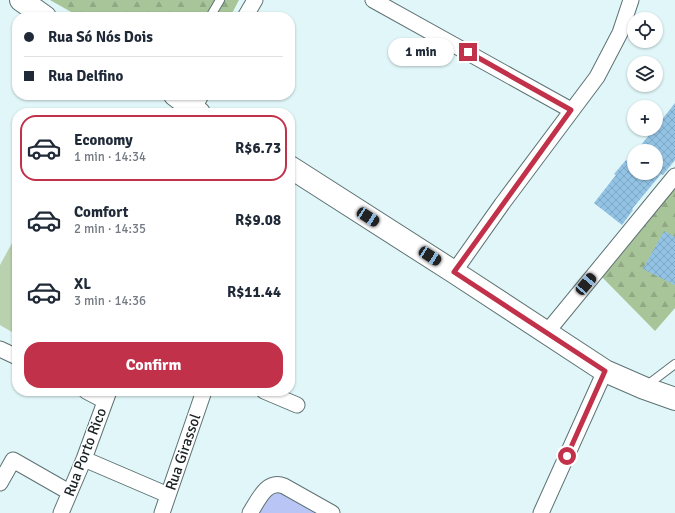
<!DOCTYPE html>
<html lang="en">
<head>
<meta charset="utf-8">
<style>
	body { margin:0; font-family:Signika,sans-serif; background:#f6f6f7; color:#1f2937; height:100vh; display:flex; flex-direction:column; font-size:15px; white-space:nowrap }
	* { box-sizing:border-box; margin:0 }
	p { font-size:13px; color:#747a83 }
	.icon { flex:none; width:22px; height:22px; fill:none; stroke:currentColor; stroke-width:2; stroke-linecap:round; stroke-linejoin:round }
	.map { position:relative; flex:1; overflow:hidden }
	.drawer { position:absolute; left:12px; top:108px; width:283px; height:288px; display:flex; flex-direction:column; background:#fff; border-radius:16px; box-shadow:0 1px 3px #0004 }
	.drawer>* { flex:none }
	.guide { position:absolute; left:12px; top:12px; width:283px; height:88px; border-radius:16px; box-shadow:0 1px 3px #0004; display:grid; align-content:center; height:88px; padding:0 12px; background:#fff }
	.controls { position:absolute; left:627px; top:12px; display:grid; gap:8px }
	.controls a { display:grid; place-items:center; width:36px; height:36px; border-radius:50%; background:#fff; box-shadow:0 1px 3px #0004; font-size:20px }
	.end { position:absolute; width:18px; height:18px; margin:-9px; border:5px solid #c1314a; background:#fff; box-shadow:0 0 0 2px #fff }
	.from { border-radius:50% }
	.bubble { position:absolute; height:28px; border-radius:14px; background:#fff; box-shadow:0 1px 3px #0004; font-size:13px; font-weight:700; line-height:28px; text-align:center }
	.car { position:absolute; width:12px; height:24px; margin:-12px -6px; border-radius:5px; box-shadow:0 0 3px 1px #0007; background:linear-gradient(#222 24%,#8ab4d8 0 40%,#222 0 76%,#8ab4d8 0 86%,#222 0) }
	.guide b { display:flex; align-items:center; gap:14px; height:38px; font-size:15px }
	.guide b+b { border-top:1px solid #e0e1e3 }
	.guide i { width:10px; height:10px; background:#1f2937 }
	ul { padding:7px 0 0; list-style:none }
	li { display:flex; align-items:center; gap:12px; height:66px; margin:0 8px 6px; padding:0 4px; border:2px solid transparent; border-radius:16px }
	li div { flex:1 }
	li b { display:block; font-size:15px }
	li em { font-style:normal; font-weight:700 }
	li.on { border-color:#c1314a }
	li>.icon { width:36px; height:36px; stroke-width:1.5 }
	.action { display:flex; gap:8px; margin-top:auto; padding:8px 12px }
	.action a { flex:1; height:46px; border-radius:16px; background:#c1314a; color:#fff; font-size:16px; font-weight:700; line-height:46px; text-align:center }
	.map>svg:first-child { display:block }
	.forest { fill:url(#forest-firs) }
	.park { fill:#b9d1ae }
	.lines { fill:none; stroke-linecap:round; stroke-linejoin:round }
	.river { stroke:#b8c5f5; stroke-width:32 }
	.building { fill:url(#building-cross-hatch) }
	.service-casing { stroke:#5e7274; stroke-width:10 }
	.minor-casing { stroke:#5e7274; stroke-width:17 }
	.secondary-casing { stroke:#5e7274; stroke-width:24 }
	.service { stroke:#fff; stroke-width:8 }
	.minor { stroke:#fff; stroke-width:15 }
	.secondary { stroke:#fff; stroke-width:22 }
	.route { stroke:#c1314a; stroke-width:5 }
	.labels { text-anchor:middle; stroke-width:3; stroke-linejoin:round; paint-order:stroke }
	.street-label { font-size:15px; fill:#1a2223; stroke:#fff }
</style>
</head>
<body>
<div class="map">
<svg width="675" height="513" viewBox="0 0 675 513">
	<defs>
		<pattern id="forest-firs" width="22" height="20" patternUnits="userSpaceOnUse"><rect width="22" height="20" fill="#a8c599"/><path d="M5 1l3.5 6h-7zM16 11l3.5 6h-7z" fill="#90a984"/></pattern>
		<pattern id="building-cross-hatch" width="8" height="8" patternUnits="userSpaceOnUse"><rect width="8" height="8" fill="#93c3e4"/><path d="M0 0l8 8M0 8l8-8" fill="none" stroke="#7ea7c3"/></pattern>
	</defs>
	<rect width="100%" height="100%" fill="#e0f6f8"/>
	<!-- forest -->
	<path class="forest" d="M50 0H239L230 17H80Z
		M675 186V308L655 331 601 276Z"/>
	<!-- park -->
	<path class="park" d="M17 234V335L0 325V265Z"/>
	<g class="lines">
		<!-- river -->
		<path class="river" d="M272 513 283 498 291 499 315 513"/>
	</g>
	<!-- building -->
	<path class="building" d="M675 103V160L663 175 661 174 632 209 633 210 622 225 594 203 616 175 614 174 626 160 627 161 634 153V173H656V151H636L654 129H656V127Z
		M664 231 675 237V285L643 269Z"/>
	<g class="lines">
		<!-- service casing -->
		<g class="service-casing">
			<path id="service" d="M210 17 220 0
				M646 386 675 364"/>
		</g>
		<!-- minor casing -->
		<g class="minor-casing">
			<path id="minor" d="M373 0 571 110
				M245 17 255 0
				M191 113 201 95
				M454 272 502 204 597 77 620 33 631 0
				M547 332 675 176
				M0 349 17 357
				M86 391 105 401
				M264 391 297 405
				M84 459 168 495
				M0 483 13 460 69 492
				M61 513 84 459 109 391
				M162 513 204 391
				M250 513C258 501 266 479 284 486L332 513
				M541 513 605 371"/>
		</g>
		<!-- secondary casing -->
		<g class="secondary-casing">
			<path id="secondary" d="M21 0 45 17
				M175 95 199 113
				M290 167 454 272 605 371 644 388 675 399"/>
		</g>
		<!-- service -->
		<use href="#service" class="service"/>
		<!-- minor -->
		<use href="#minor" class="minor"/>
		<!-- secondary -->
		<use href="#secondary" class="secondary"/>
	</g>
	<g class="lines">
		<!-- route -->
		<path class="route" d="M468 52 571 110 454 272 605 371 567 456"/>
	</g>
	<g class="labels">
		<!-- street labels -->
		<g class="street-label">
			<text transform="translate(85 452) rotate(-69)" y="5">Rua Porto Rico</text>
			<text transform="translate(183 452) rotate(-71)" y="5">Rua Girassol</text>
		</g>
	</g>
</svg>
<div class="controls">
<a><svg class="icon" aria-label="locate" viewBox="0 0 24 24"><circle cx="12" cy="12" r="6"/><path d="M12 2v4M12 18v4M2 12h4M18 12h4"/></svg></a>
<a><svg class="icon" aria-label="layers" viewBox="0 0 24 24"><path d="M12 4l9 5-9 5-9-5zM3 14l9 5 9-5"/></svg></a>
<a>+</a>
<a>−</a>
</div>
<i class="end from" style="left:567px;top:456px"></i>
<i class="end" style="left:468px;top:52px"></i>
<div class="bubble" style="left:388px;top:38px;width:66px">1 min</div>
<i class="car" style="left:368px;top:217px;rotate:123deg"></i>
<i class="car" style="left:430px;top:256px;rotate:123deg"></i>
<i class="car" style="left:586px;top:284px;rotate:40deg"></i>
<div class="guide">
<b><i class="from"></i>Rua Só Nós Dois</b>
<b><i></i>Rua Delfino</b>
</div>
<section class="drawer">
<ul>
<li class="on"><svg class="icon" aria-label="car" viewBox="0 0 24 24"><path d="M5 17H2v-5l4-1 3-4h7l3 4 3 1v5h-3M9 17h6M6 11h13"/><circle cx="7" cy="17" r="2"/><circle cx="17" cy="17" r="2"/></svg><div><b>Economy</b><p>1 min · 14:34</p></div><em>R$6.73</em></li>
<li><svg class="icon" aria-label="car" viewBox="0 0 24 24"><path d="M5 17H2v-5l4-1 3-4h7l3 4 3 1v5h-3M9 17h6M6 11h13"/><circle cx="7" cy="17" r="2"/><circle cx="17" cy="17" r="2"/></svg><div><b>Comfort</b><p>2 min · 14:35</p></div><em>R$9.08</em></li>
<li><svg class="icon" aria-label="car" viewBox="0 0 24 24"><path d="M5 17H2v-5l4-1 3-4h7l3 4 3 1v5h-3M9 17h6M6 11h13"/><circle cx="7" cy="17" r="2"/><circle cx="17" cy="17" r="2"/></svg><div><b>XL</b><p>3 min · 14:36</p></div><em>R$11.44</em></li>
</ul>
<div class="action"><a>Confirm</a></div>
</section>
</div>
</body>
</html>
